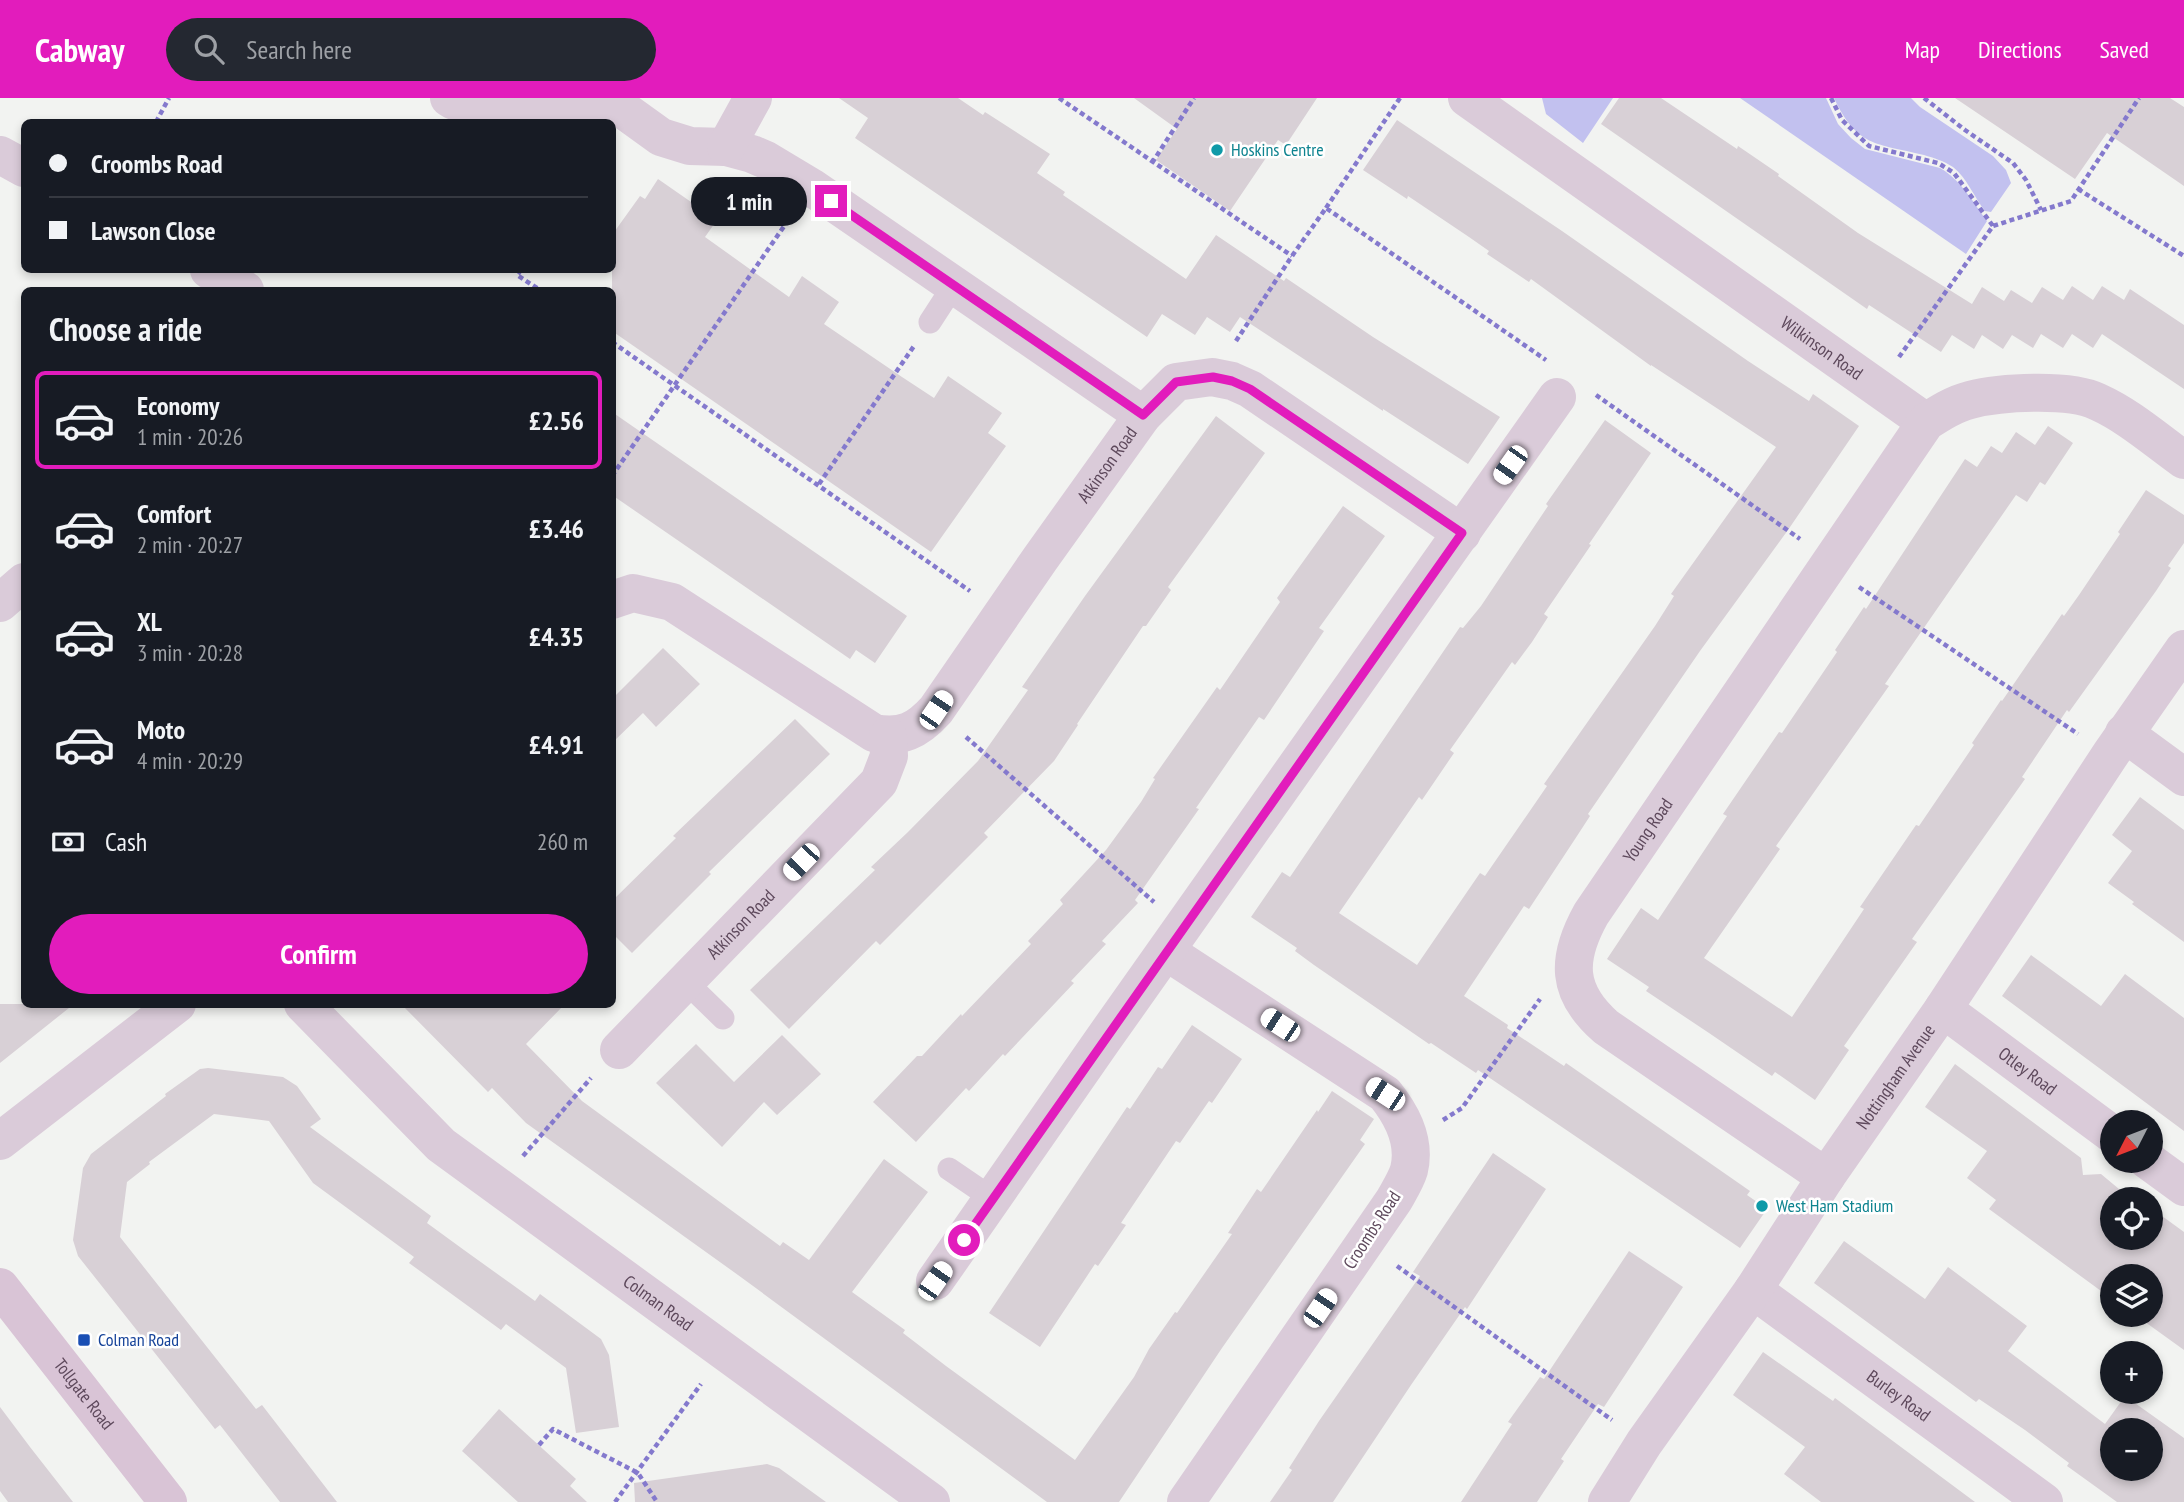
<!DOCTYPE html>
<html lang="en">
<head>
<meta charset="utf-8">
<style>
	body { margin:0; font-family:"PT Sans Narrow",sans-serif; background:#242831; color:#f1f3f6; height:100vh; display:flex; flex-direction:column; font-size:26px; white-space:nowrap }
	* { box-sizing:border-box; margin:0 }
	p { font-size:23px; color:#9ea1a6 }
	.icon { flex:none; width:38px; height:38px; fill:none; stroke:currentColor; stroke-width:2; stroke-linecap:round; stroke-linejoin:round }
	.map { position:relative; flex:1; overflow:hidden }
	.details { position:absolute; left:21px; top:189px; width:595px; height:721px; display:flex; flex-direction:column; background:#171b24; border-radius:10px; box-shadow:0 4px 10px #0003 }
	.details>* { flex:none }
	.guide { position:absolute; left:21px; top:21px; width:595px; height:154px; border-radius:10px; box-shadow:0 4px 10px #0003; display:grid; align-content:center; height:154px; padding:0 28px; background:#171b24 }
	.needle { width:46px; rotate:228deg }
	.controls { position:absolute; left:2100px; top:1012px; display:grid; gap:14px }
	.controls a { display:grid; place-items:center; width:63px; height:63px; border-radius:50%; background:#171b24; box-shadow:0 4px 10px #0003; font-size:35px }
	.end { position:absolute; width:32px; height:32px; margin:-16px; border:9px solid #e21cbc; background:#fff; box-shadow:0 0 0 4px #fff }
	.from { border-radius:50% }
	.bubble { position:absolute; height:49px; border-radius:24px; background:#171b24; box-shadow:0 4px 10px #0003; font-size:23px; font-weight:700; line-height:49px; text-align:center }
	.car { position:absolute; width:21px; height:42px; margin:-21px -10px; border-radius:9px; box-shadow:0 0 5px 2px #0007; background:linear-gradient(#fff 24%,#345 0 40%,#fff 0 76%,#345 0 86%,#fff 0) }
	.guide b { display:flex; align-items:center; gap:24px; height:66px; font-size:26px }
	.guide b+b { border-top:2px solid #363941 }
	.guide i { width:18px; height:18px; background:#f1f3f6 }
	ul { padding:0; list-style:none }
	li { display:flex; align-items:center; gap:21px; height:98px; margin:0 14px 10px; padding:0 14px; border:4px solid transparent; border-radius:10px }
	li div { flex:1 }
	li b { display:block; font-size:26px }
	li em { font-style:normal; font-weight:700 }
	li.selected { border-color:#e21cbc }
	li>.icon { width:63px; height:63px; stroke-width:1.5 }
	h2 { padding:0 28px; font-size:32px; line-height:84px }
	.pay { display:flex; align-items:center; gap:18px; height:77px; padding:0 28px; font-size:26px }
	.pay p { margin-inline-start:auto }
	.primary-button { display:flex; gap:14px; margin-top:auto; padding:14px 28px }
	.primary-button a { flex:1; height:80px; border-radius:42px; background:#e21cbc; color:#fff; font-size:28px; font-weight:700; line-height:80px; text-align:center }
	header { display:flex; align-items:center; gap:42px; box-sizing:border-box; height:98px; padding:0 35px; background:#e21cbc; color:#fff }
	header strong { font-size:33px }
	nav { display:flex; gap:38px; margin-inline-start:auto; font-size:24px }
	.search { width:490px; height:63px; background:#242831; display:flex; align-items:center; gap:18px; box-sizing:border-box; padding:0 24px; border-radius:38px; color:#9ea1a6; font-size:26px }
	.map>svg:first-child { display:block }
	.green { fill:#c2c1ef }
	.building { fill:#d8d0d6; fill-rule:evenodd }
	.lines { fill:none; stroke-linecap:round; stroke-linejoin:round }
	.path { stroke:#8479cd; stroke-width:4.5; stroke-dasharray:5 3.5; stroke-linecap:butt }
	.lane { stroke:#dacbd9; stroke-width:23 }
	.street { stroke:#dacbd9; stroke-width:38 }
	.secondary { stroke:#d9c4d6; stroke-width:38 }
	.route { stroke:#e21cbc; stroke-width:9 }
	.culture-dot { fill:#0f9aa8; stroke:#fff; stroke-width:2.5 }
	.transit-dot { fill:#1a4fb4; stroke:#fff; stroke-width:2.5 }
	.labels { text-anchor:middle; stroke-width:5; stroke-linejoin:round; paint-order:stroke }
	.culture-label { font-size:18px; fill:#0d838f; stroke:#fff; text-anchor:start }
	.street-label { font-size:18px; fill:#5e495c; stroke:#fff }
	.transit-label { font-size:18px; fill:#164399; stroke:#fff; text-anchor:start }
</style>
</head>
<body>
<header>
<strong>Cabway</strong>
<div class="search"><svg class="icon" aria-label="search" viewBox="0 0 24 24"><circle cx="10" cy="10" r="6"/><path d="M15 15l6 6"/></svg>Search here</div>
<nav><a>Map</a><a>Directions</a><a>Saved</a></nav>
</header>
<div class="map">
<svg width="2184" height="1404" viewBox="0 0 2184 1404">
	<rect width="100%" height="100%" fill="#f2f3f1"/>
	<!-- green -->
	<path class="green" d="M1542 0H1613L1583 45 1546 16Z
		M1740 0H1826L1838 26 1851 40 1865 51 1940 70C1961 82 1973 104 1987 123L1966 156Z
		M1834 0H1911L1920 9 1993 58 2006 72 2011 85 1991 114 1985 113C1974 99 1967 80 1953 69 1944 63 1934 60 1924 57 1875 45 1857 49 1834 0Z"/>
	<!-- building -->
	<path class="building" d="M839 0H958L983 17 985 14 1050 56 1037 75 1065 94 1063 97 1186 181 1216 137 1284 183 1286 180 1373 239 1500 319 1468 366 1383 311V313L1240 219 1230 234 1207 219 1195 237 1162 216 1147 239 855 40 868 20Z
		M1134 0H1317L1286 47 1278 42 1230 113 1156 62 1177 31Z
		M1619 0H1661L1737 51 1738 48 1779 76 1778 78 1858 135 1972 206 1982 189 2004 203 2011 192 2032 205 2042 189 2063 202 2072 188 2093 202 2102 188 2124 202 2130 191 2184 227V291L2102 236 2093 250 2072 236 2063 250 2041 236 2033 250 2012 237 2003 251 1982 237 1974 251 1952 237 1941 254 1869 207 1867 211 1601 26Z
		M1955 0H2170L2184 9V88L2107 35 2075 81Z
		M1397 22 1562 133 1748 263 1809 303 1813 296 1859 328 1788 432 1700 553 1588 716 1590 718 1577 738 1529 811 1524 808 1464 898 1508 927 1507 930 1564 968 1566 965 1750 1093 1747 1097 1767 1111 1740 1150 1478 972 1476 975 1431 945 1429 946 1314 867 1295 853 1297 850 1251 819 1282 774 1290 779 1460 529 1463 530 1481 508 1548 408 1546 406 1605 322 1651 355 1589 446 1591 447 1544 516 1548 519 1532 544 1515 567 1512 564 1450 652 1454 655 1422 702 1419 699 1339 815 1417 867 1480 775 1485 778 1547 688 1544 686 1655 528 1674 498 1671 496 1776 349 1651 267V268L1531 181 1529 184 1487 156 1489 153 1469 139 1408 98 1407 101 1363 72Z
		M658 81 717 122 705 139 789 199 802 178 839 204 824 226 902 279 934 300 948 278 1002 315 988 335 1006 348 931 454 612 233V137L640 98 645 101Z
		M612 314 907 518 875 565 856 552 850 561 612 397Z
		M1216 318 1265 355 1168 489 1171 492 1146 528H1143L1077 626 1078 627 1054 663 984 735 988 739 880 847 876 843 789 931 750 892 875 772 871 769 908 734 978 663 1028 592 1022 589 1085 498Z
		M2048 328 2073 345 2045 387 2040 384 2027 404 2016 397 1885 586 1889 588 1776 748 1780 751 1704 860 1792 919 1864 811 1860 809 1916 727 1919 728 1974 647 1972 645 2001 602 2002 603 2062 516 2064 518 2079 497 2120 436 2118 434 2146 392 2184 417V445L2168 468 2171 470 2156 493 2069 614 2067 612 2022 679 2025 681 1912 841 1917 844 1844 948 1849 952 1815 1002 1775 974 1772 978 1709 935 1646 893 1649 889 1607 861 1641 810 1658 822 1727 718 1723 716 1779 634 1782 635 1837 554 1835 552 1864 509 1866 511 1965 361 1977 369 1991 348 2002 355 2016 334 2035 347Z
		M1343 408 1385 438 1319 530 1324 533 1264 622 1259 619 1196 710 1199 711 1135 802 1138 805 1102 843 1106 846 1071 883 1074 885 1005 958 1003 956 969 993 966 990 916 1044 873 1004 917 958H922L961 916 962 918 1031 846 1028 843 1063 806 1060 802 1106 752 1141 704 1155 681 1153 680 1217 589 1220 592 1280 504 1277 500Z
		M663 550 700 586 656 629 643 615 612 645V601Z
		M795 621 830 656 709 774 711 776 632 855 612 835V803L676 740 673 738Z
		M2140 699 2184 732V844L2132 806 2134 804 2108 785 2132 753 2112 737Z
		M2031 857 2101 908 2125 876 2184 920V1033L2002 898Z
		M0 906H74L0 965Z
		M401 906H565L526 946 582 1003 780 1148 783 1144 809 1162 884 1061 928 1094 852 1194 905 1232 903 1235 946 1268 1075 1362 1134 1279 1149 1251 1175 1214 1177 1215 1232 1136 1228 1135 1257 1091 1261 1094 1317 1012 1318 1014 1332 993 1374 1021 1360 1042 1365 1046 1222 1250 1119 1404H1047L738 1177 526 1025 492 990 488 994Z
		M1192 927 1242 961 1212 1005 1209 1003 1180 1045 1176 1043 1121 1125 1126 1127 1098 1168 1095 1166 1040 1249 989 1215 1127 1009 1130 1011 1158 969 1162 971Z
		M782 937 821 976 777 1017 764 1004 722 1049 656 985 696 946 734 984Z
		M1955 966 2081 1060 2083 1077 2101 1076 2131 1101H2112V1139H2151V1110L2184 1134V1252L2134 1216H2151V1178H2112V1201L1989 1111 1996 1102 1967 1080 1987 1053 1925 1009Z
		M208 970 283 979 297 988 321 1021 310 1029 431 1118 427 1125 464 1152 535 1203 540 1196 601 1241 609 1257 619 1329 576 1335 566 1270 506 1226 501 1232 409 1165 414 1159 313 1085 269 1023 214 1016 149 1064 150 1066 127 1084 120 1139 256 1311 262 1307 337 1404H280L220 1327 215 1331 78 1158 73 1142 83 1070 91 1056 166 998 165 996 200 971Z
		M1493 1055 1546 1091 1467 1211 1465 1209 1411 1287 1333 1404H1270L1292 1372 1289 1370 1319 1323 1420 1178 1413 1174Z
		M1844 1143 1925 1201 1948 1169 2027 1228 2008 1253 2105 1326 2125 1298 2184 1340V1404H2117L2067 1368 2069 1365 2025 1332 1979 1301 1976 1304 1814 1185ZM2112 1332H2151V1370H2112Z
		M1629 1153 1683 1189 1604 1309 1598 1306 1561 1361 1564 1363 1537 1404H1461L1512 1326 1508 1324 1540 1279 1544 1281Z
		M1763 1254 1833 1303 1835 1300 1975 1404H1821L1784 1376 1805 1349 1733 1297Z
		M0 1309 30 1349 73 1404H8L0 1393Z
		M499 1311 576 1381 570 1388 587 1404H518L462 1353Z
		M767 1366 779 1370 826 1404H635L634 1385Z"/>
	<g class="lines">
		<!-- path -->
		<path class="path" d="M1059 0 1292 158
			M1831 0 1842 22 1869 48 1938 65 1954 75 1993 128
			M1924 0 1965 32 2013 65 2026 82 2041 112
			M156 24 169 0
			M1152 65 1194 0
			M2078 91 2184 158
			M1326 110 1400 0
			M521 172 517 177 540 192
			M1236 243 1292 158 1326 110 1546 262
			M612 244 970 493
			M1899 259 1993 128 2071 103 2139 0
			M1596 297 1800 441
			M612 378 789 121
			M819 386 914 248
			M1859 489 2078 636
			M966 639 1154 804
			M1443 1022 1462 1010 1540 901
			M523 1058 591 980
			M1397 1168 1612 1322
			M539 1347 553 1331 638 1375 657 1404
			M615 1404 701 1286"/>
		<!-- lane -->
		<path class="lane" d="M930 224 954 187
			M685 883 723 920
			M949 1071 993 1101"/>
		<!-- street -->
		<g class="street">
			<path d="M449 0 454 3 598 2 625 13 661 39 690 48 726 49 752 56 766 62 811 89 1143 317"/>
			<path id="s1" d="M1467 0 1926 324"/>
			<path d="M726 49 753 0"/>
			<path d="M0 57 24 70"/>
			<path d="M209 172 245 192"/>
			<path id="s2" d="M612 502 633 495 672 504 874 635C902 640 917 633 936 612L1040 461 1143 317 1176 284 1212 279 1232 283 1250 291 1462 435"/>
			<path d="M0 505 24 484"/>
			<path d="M2124 635 2184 679"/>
			<path d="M1167 854 1385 996C1402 1017 1416 1043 1409 1072 1406 1082 1399 1093 1394 1102L1186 1404"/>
			<path id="s3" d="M303 906 441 1047 931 1404"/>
			<path id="s4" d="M1943 911 2112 1036"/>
			<path id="s5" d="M619 952 879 684 889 658 888 638"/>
			<path d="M0 1043 177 906"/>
			<path d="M2147 1062 2184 1089"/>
			<path id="s6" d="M1826 1079 1606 929C1566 894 1566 861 1591 816L1926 324C1940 315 1954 306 1970 302 2000 294 2070 290 2098 304 2129 318 2156 342 2184 362"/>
			<path d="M935 1183 1102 943 1557 299"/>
			<path id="s7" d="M1753 1192 2044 1404"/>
			<path id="s8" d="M1607 1404 1644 1345 1753 1192 1826 1079 1943 911 2110 657 2184 551"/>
		</g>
		<!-- secondary -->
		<path class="secondary" id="s9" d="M0 1189 168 1404"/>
	</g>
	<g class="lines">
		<!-- route -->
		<path class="route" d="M831 103 1143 317 1176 284 1213 279 1232 283 1250 291 1462 435 964 1142"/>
	</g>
	<!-- markers -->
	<g class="culture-dot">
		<circle cx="1217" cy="52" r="7"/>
		<circle cx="1762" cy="1108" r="7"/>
	</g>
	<rect class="transit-dot" x="77" y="1235" width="14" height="14" rx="3.5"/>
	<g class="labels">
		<!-- culture labels -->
		<g class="culture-label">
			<text x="1231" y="58">Hoskins Centre</text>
			<text x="1776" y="1114">West Ham Stadium</text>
		</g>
		<!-- street labels -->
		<g class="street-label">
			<text dy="6" stroke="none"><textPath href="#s1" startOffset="434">Wilkinson Road</textPath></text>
			<text dy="6" stroke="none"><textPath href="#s2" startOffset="672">Atkinson Road</textPath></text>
			<text dy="6" stroke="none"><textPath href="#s6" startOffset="494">Young Road</textPath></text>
			<text dy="6" stroke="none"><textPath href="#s5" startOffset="175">Atkinson Road</textPath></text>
			<text dy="6" stroke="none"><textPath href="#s4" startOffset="105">Otley Road</textPath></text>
			<text dy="6" stroke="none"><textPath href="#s8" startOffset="514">Nottingham Avenue</textPath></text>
			<text transform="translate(1372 1132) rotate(-57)" y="6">Croombs Road</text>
			<text dy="6" stroke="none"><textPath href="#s3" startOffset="466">Colman Road</textPath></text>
			<text dy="6" stroke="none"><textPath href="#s9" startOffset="136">Tollgate Road</textPath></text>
			<text dy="6" stroke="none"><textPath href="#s7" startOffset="180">Burley Road</textPath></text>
		</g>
		<!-- transit labels -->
		<g class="transit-label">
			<text x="98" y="1248">Colman Road</text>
		</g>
	</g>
</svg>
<div class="controls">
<a><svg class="needle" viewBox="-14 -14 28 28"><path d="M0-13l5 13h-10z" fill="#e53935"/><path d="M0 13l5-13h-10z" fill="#9ea1a6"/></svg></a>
<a><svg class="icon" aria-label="locate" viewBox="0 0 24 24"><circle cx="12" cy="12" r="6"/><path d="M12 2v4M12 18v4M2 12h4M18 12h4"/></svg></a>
<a><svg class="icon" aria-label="layers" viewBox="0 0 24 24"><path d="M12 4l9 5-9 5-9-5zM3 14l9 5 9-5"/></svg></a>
<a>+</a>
<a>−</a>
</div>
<i class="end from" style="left:964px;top:1142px"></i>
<i class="end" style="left:831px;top:103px"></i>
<div class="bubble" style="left:691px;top:79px;width:116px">1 min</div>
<i class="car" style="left:1510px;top:367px;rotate:215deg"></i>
<i class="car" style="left:936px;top:612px;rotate:34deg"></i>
<i class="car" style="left:801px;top:764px;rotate:224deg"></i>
<i class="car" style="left:1280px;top:927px;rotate:303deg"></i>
<i class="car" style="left:1385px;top:996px;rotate:303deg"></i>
<i class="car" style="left:935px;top:1183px;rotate:35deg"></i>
<i class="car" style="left:1320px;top:1210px;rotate:34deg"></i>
<div class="guide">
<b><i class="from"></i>Croombs Road</b>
<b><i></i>Lawson Close</b>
</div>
<section class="details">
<h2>Choose a ride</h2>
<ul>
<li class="selected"><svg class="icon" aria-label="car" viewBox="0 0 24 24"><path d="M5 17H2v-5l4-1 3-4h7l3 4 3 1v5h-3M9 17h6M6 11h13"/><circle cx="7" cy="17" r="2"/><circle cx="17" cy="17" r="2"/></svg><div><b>Economy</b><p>1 min · 20:26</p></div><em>£2.56</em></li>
<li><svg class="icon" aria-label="car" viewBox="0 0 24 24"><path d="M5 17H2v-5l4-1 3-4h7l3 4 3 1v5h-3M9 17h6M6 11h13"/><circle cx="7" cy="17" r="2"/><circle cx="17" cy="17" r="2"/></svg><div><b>Comfort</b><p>2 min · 20:27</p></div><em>£3.46</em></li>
<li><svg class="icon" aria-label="car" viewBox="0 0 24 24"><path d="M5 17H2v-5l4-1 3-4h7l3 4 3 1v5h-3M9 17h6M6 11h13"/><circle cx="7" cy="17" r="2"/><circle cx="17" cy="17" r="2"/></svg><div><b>XL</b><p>3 min · 20:28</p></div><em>£4.35</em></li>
<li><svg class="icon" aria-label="car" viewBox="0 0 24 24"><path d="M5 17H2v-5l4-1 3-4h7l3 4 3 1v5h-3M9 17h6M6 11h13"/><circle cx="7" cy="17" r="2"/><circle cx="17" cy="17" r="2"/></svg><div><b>Moto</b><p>4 min · 20:29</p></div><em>£4.91</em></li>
</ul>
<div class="pay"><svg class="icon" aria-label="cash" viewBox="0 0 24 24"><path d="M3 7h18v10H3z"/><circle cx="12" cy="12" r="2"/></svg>Cash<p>260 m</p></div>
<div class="primary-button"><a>Confirm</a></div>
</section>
</div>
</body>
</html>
